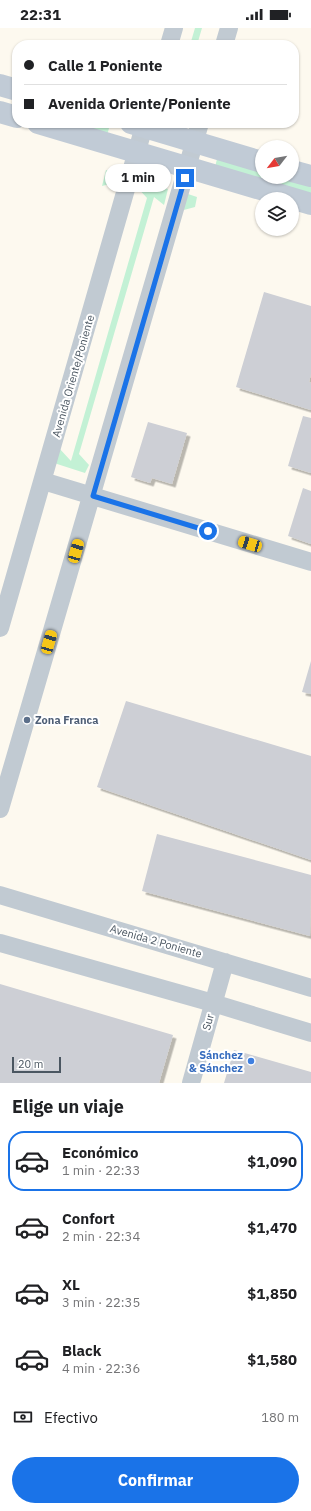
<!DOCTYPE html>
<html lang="es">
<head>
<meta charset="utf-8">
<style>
	body { margin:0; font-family:"IBM Plex Sans",sans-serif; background:#f6f6f6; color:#202124; height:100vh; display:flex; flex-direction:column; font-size:15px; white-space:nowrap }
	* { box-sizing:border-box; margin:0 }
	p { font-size:13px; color:#757577 }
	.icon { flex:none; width:22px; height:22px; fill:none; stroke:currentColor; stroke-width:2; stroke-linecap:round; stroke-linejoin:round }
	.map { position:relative; height:1055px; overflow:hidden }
	.drawer { display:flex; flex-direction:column; background:#fff; flex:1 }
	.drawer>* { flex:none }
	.banner { position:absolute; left:12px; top:12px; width:287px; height:88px; border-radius:16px; box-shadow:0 1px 3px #0004; display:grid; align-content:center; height:88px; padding:0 12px; background:#fff }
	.needle { width:26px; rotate:239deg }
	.tools { position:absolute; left:255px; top:112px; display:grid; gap:8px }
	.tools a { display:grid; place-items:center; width:44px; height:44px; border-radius:50%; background:#fff; box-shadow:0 1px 3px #0004; font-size:20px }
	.scale { position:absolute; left:12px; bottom:10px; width:49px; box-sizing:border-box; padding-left:4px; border:2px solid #4a5661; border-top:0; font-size:11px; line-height:14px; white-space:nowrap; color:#4a5661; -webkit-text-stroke:3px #fff; paint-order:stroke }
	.end { position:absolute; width:18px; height:18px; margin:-9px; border:5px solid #1a73e8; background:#fff; box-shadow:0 0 0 2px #fff }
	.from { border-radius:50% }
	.bubble { position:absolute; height:28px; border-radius:14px; background:#fff; box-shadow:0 1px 3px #0004; font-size:13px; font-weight:800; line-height:28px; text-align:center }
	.car { position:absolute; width:12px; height:24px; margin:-12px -6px; border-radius:5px; box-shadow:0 0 3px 1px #0007; background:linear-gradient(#f5c518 24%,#345 0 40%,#f5c518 0 76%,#345 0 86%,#f5c518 0) }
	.banner b { display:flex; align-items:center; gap:14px; height:38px; font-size:15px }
	.banner b+b { border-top:1px solid #e0e0e0 }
	.banner i { width:10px; height:10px; background:#202124 }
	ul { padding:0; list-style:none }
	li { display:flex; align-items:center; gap:12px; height:60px; margin:0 8px 6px; padding:0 4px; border:2px solid transparent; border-radius:16px }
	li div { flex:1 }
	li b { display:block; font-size:15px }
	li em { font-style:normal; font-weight:800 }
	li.current { border-color:#1a73e8 }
	li>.icon { width:36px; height:36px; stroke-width:1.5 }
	h2 { padding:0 12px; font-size:18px; line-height:48px }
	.pay { display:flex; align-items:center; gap:10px; height:44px; padding:0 12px; font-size:15px }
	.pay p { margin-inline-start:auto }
	.button { display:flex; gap:8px; margin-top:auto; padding:8px 12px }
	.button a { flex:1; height:46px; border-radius:24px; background:#1a73e8; color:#fff; font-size:16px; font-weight:800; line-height:46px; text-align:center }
	.status { display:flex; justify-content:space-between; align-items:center; height:28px; padding:0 20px; background:#fff; direction:ltr }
	.status svg { height:11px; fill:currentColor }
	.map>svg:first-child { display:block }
	.commercial { fill:#fdf9ef; fill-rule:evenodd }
	.green { fill:#c3f1d5 }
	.building { fill:#cdcfd5; filter:url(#shadow) }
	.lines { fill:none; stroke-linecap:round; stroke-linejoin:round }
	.street { stroke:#c1cad2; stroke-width:18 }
	.secondary { stroke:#c1cbd6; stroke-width:22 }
	.route { stroke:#1a73e8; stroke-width:5 }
	.service-dot { fill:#5c6f8a; stroke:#fff; stroke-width:1.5 }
	.shop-dot { fill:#3f7fe0; stroke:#fff; stroke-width:1.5 }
	.labels { text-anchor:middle; stroke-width:4; stroke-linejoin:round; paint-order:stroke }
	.street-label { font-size:11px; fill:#4a5661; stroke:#fff }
	.service-label { font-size:11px; font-weight:bold; fill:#4e5e75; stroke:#fff; text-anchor:start }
	.shop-label { font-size:11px; font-weight:bold; fill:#366cbe; stroke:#fff; text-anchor:end }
</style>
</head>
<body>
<div class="status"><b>22:31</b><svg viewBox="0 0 49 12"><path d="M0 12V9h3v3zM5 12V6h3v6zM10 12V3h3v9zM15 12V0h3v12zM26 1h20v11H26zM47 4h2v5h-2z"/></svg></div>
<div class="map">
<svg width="311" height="1055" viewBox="0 0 311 1055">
	<defs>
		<filter id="shadow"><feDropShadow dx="3.5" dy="3.5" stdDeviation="0" flood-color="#0004"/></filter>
	</defs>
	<rect width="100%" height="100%" fill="#f5f3f3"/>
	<!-- commercial -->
	<path class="commercial" d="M0 0H311V1055H0ZM17 17H294V95H17ZM262 119H292V149H262ZM262 171H292V201H262Z"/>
	<!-- green -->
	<path class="green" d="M195 0H202L197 17H190Z
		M63 95H91L109 100 107 108Z
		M217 131 262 144V149H279L311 158V167L215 139Z
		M148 141 165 148 169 155 139 146 142 143Z
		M106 142 120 147 118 154 102 158Z
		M136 151 168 161 164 177 154 169 79 426 89 437 85 445 54 435 58 419 71 433 147 170 135 157Z
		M185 165 197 169 195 179 180 183Z"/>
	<!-- building -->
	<path class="building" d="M264 264 311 278V346L309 354 311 355V382L236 359Z
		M303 388 311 390V445L288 438Z
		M148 394 187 405 172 456 152 450 150 455 131 449Z
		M303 460 311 463V516L288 508Z
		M311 633V666L302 664Z
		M126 673 311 728V832L97 759Z
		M157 806 311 847 310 908 142 863Z
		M0 956 173 1007 159 1055H0Z
		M234 1022 311 1044V1055H224Z"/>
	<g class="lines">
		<!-- street -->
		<path class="street" d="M169 17 174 0
			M224 17 229 0
			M43 453 311 534
			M0 600 145 95
			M0 781 200 95
			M0 867 311 960
			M0 915 213 975 311 1005
			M191 1055 225 934"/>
		<!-- secondary -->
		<path class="secondary" d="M0 57 17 62
			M0 84 17 89
			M38 95 311 176
			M131 95 262 134
			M292 143 311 148"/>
	</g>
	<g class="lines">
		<!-- route -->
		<path class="route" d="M185 150 93 468 208 503"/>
	</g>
	<!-- markers -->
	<circle class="service-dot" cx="27" cy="692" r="4"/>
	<circle class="shop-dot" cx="251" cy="1033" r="4"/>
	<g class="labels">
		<!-- street labels -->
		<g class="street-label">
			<text transform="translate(73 348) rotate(-74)" y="4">Avenida Oriente/Poniente</text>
			<text transform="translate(156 913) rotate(16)" y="4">Avenida 2 Poniente</text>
			<text transform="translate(208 994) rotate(-75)" y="4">Sur</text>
		</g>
		<!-- service labels -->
		<g class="service-label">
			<text x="35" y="696">Zona Franca</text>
		</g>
		<!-- shop labels -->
		<g class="shop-label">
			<text x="243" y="1031">Sánchez<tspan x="243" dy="13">&amp; Sánchez</tspan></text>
		</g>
	</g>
</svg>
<div class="tools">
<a><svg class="needle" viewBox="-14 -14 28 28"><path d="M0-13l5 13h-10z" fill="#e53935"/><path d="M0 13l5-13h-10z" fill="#757577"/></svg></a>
<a><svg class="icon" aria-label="layers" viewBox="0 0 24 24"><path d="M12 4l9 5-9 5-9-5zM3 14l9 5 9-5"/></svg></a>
</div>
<div class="scale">20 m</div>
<i class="end from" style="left:208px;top:503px"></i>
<i class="end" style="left:185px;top:150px"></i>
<div class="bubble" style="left:105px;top:136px;width:66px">1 min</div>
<i class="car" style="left:250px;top:516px;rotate:287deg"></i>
<i class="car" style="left:76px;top:523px;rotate:16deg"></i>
<i class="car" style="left:49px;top:614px;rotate:16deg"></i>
<div class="banner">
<b><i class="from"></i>Calle 1 Poniente</b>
<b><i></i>Avenida Oriente/Poniente</b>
</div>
</div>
<section class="drawer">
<h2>Elige un viaje</h2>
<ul>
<li class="current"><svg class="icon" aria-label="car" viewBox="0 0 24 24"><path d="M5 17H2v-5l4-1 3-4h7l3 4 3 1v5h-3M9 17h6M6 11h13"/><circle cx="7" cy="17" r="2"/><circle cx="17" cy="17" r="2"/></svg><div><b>Económico</b><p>1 min · 22:33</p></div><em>$1,090</em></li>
<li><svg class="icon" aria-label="car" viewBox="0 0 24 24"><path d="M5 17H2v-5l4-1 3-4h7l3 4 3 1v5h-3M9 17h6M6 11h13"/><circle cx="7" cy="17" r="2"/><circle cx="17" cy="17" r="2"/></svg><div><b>Confort</b><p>2 min · 22:34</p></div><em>$1,470</em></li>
<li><svg class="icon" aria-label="car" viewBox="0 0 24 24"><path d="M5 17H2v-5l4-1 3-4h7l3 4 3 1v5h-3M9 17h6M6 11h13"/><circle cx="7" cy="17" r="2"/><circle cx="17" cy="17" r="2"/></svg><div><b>XL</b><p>3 min · 22:35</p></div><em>$1,850</em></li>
<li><svg class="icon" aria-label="car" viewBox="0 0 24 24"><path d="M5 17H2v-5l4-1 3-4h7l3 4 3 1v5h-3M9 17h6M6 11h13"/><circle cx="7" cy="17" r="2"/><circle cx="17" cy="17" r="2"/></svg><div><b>Black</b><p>4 min · 22:36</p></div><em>$1,580</em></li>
</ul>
<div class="pay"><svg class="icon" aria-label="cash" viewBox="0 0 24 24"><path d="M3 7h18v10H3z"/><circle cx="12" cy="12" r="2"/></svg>Efectivo<p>180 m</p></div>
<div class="button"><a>Confirmar</a></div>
</section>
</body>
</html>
